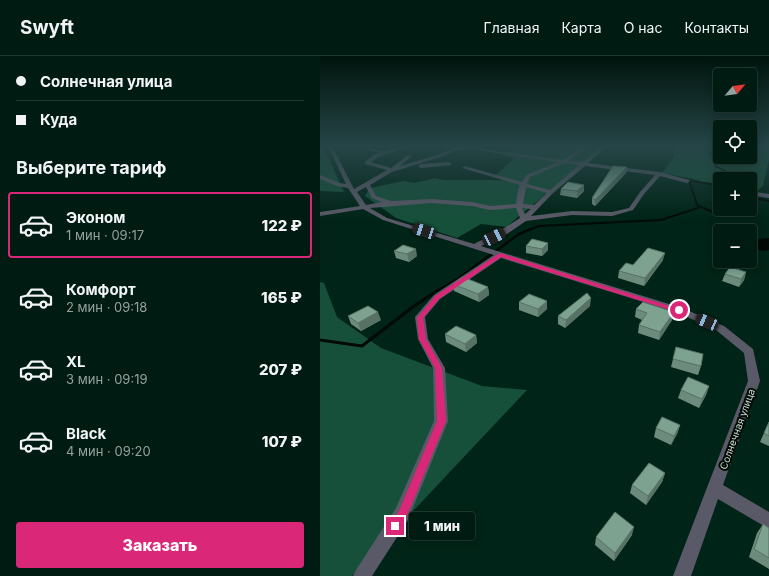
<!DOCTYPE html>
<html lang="ru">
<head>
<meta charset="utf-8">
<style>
	body { margin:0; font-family:Inter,sans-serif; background:#0a241a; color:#f1f3f6; height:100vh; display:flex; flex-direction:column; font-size:15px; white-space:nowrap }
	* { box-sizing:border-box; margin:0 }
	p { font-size:13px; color:#95a19f }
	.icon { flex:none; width:22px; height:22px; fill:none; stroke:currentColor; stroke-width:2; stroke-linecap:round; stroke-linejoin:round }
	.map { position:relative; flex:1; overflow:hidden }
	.sheet { display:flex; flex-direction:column; background:#001b11; width:320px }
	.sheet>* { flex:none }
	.top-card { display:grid; align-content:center; height:88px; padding:0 16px; background:#001b11 }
	.needle { width:26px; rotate:61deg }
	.buttons { position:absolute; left:393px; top:12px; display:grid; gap:8px }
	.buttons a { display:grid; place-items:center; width:44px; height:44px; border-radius:4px; background:#001b11; box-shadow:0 2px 10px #0003,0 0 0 1px #223931; font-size:20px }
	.end { position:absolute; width:18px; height:18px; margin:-9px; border:5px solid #db2777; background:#fff; box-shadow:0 0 0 2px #fff }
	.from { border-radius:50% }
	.bubble { position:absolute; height:28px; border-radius:4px; background:#001b11; box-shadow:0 2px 10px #0003,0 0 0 1px #223931; font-size:13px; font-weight:800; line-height:28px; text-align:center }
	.car { position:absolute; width:12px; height:24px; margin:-12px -6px; border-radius:5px; box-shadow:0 0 3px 1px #0007; background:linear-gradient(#222 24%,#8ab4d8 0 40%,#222 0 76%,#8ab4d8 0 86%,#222 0) }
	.top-card b { display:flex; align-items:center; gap:14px; height:38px; font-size:15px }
	.top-card b+b { border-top:1px solid #223931 }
	.top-card i { width:10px; height:10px; background:#f1f3f6 }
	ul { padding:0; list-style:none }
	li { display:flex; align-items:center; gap:12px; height:66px; margin:0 8px 6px; padding:0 8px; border:2px solid transparent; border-radius:4px }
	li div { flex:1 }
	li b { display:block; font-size:15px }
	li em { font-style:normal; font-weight:800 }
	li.on { border-color:#db2777 }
	li>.icon { width:36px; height:36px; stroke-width:1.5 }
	h2 { padding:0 16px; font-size:18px; line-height:48px }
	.action { display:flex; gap:8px; margin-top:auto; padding:8px 16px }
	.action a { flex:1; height:46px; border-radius:4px; background:#db2777; color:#fff; font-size:16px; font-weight:800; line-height:46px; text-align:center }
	header { display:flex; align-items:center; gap:24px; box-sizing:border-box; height:56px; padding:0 20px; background:#001b11; border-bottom:1px solid #223931 }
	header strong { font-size:19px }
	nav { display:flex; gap:22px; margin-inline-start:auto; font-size:14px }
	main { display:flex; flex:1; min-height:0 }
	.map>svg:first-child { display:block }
	.green { fill:#164f3a }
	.water { fill:#010a05 }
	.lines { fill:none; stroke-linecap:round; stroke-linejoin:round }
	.stream-far3 { stroke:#010a05; stroke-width:1.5 }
	.stream-far2 { stroke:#010a05; stroke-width:2 }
	.stream-far1 { stroke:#010a05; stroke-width:2.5 }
	.stream { stroke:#010a05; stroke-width:3 }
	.minor { fill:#5a5967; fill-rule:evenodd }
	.wall { fill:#6c8b7c }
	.shaded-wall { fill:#587165 }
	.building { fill:#7da290; stroke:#587165 }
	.route { fill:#db2777 }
	.labels { text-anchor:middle; stroke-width:4; stroke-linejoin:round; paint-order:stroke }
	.street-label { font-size:10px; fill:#c9dcd3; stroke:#010a05 }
</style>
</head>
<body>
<header>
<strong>Swyft</strong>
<nav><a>Главная</a><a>Карта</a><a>О нас</a><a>Контакты</a></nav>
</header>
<main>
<section class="sheet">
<div class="top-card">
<b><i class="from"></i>Солнечная улица</b>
<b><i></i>Куда</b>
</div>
<h2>Выберите тариф</h2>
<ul>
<li class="on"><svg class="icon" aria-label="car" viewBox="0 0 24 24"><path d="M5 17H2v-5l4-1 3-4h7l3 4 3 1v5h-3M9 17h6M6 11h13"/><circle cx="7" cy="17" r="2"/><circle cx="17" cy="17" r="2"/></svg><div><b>Эконом</b><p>1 мин · 09:17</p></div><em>122 ₽</em></li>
<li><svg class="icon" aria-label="car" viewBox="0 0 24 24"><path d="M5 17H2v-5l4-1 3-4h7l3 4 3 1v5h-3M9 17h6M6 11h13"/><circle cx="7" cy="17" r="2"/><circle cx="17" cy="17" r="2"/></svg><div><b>Комфорт</b><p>2 мин · 09:18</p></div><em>165 ₽</em></li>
<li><svg class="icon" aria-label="car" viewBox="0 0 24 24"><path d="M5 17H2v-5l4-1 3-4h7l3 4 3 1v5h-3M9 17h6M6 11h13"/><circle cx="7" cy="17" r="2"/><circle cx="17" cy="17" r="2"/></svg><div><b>XL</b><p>3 мин · 09:19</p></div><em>207 ₽</em></li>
<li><svg class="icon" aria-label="car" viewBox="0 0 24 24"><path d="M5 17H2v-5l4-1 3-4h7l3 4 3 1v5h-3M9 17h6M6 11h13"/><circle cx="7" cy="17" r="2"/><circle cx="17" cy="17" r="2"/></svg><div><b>Black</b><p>4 мин · 09:20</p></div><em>107 ₽</em></li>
</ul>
<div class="action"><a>Заказать</a></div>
</section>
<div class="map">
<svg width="449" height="520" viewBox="0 0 449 520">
	<rect width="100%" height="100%" fill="#002417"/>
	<!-- green -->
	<path class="green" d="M0 90H3L24 136 0 135Z
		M199 90H284L186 171 161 168 137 182 76 162 45 140 50 132 84 125 94 127 115 122 124 124H183L176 119 194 102 182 99Z
		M353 90H400V101H430V90H449V103L443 130 437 135 430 134V123H400L399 131 374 123 342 117 354 101Z
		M0 226 4 227 17 261 61 292 162 330 207 334 32 520H0Z"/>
	<!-- water -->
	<path class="water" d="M449 182V194L442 195 430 191V184Z"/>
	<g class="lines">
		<!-- stream-far3 -->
		<path class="stream-far3" d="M381 90 394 100 395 110 416 120 413 123
			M370 128 369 125 392 128"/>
		<!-- stream-far2 -->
		<path class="stream-far2" d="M370 127 377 149 395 157 421 153
			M384 127 400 129
			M430 145 434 142 449 145
			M206 175 219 170 341 164 381 151"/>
		<!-- stream-far1 -->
		<path class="stream-far1" d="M119 234 143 219 199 178 209 174"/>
		<!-- stream -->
		<path class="stream" d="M0 284 42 290 94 250 120 233"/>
		<!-- minor -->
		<path class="minor" d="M8 90H12L34 133 67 114 45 108V106L54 99 60 97 48 94 46 90H50C61 101 76 90 89 90L58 101 51 106 71 112 88 99 92 100 80 110 120 98 138 90 157 91 180 96 243 104 265 90H270L248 105 263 106 282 90H287L268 107 339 116 369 124 370 125 367 127 340 120 324 138 313 154 292 160 252 159 206 165 187 178 161 190 362 252 404 270 433 293 440 325 403 429 449 456V473L398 443 371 520H353L428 325 424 297 396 274 356 256 181 202 120 243 105 261 108 283 125 312 128 365 88 464 52 520H33L36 514 76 452 114 365 113 312 98 283 95 261 114 239 174 199 63 164 43 153 0 160V156L40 150 28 132 17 130 0 123V119L20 127 26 128ZM157 93 180 98 238 106 206 119 202 126 145 110 142 112 200 129 198 134 196 148 170 150 152 146 111 143 71 145 56 140 50 129 72 116 124 100 136 94ZM244 107 259 109 230 134 207 128 210 121ZM265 110 335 119 320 136 309 152 292 156 252 155 211 160 233 137ZM46 131 52 142 62 146 46 149 37 136ZM206 131 227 137 214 149 203 148ZM111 147 152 150 170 154 196 152 200 162 181 174 154 188 67 162 50 152ZM202 152 211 153 205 158Z
			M129 106 132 108 131 109 101 112 98 110 101 108Z
			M430 135 449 138V142L430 139Z"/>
	</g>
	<!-- wall -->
	<path class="wall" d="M307 111 306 117 275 150 272 148V142Z
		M241 133 264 135 257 142 240 139Z
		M206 190 228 194 222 200 206 197Z
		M74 195 97 200 89 206 76 202Z
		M343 204 324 230 298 222 299 215 313 209Z
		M426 216 424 224 419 231 402 225 405 218Z
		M133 228 168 231 169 239 159 246 134 235Z
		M227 245V253L218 261 199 254V246Z
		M270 250 245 272 238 268V260Z
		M316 253 352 264 339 284 318 277 319 269 322 264 315 261Z
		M28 260 61 264 41 275 31 268Z
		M125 278 156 279 157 287 146 296 126 286Z
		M356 291 381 310 378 319 351 311Z
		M389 330 386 339 379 352 358 342 361 334Z
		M449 366V390L440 386Z
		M360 369 357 378 351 389 334 381 336 372Z
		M345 417 342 426 326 449 310 437 312 429Z
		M443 468 449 472V513L429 501 437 477Z
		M312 479 294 505 275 489 276 481Z"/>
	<!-- shaded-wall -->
	<path class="shaded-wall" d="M307 111 306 117 275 150V144Z
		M264 129V135L257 142V135Z
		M228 187V194L222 200V193Z
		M96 193 97 200 89 206 87 198Z
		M345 197 343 204 324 230 325 222Z
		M426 216 424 224 419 231 421 223Z
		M168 231 169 239 159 246 158 238Z
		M271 242 270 250 245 272 246 264Z
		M227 245V253L218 261V253Z
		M58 256 61 264 41 275 38 267Z
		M354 256 352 264 339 284 340 276Z
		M156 279 157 287 146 296 145 288Z
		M389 330 386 339 379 352 382 343Z
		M360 369 357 378 351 389 354 380Z
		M345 417 342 426 326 449 328 440Z
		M314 471 312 479 294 505 295 497Z"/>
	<!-- building -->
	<path class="building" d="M293 110 307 111 275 144 272 142Z
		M248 126 264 129 257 135 241 133Z
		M212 183 228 187 222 193 206 190Z
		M83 189 96 193 87 198 74 195Z
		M328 192 345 197 325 222 299 215 306 207 313 209Z
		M410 211 426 216 421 223 405 218Z
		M143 221 168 231 158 238 133 228Z
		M267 237 271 242 246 264 238 260Z
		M209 238 227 245 218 253 199 246Z
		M323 246 354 256 340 276 319 269 327 257 316 253Z
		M48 250 58 256 38 267 28 260Z
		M136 270 156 279 145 288 125 278Z
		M356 291 383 298 381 310 353 303Z
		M368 321 389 330 382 343 361 334Z
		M342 361 360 369 354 380 336 372Z
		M449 366V380L444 377Z
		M329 407 345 417 328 440 312 429Z
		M295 456 314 471 295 497 276 481Z
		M443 468 449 472V502L434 493Z"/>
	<!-- sky -->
	<linearGradient id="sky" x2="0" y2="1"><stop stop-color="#00140d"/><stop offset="0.55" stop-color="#264547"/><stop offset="1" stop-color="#264547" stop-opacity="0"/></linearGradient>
	<rect width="449" height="163" fill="url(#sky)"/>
	<!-- route -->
	<path class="route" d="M180 197 362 254 357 256 181 201 119 243 103 262 106 283 122 312 126 365 86 462 79 474 75 476 71 474 69 470 79 455 117 365 115 312 99 283 97 262 115 240Z"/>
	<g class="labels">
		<!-- street labels -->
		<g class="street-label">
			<text transform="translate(417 373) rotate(-70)" y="4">Солнечная улица</text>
		</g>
	</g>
</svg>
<div class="buttons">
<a><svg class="needle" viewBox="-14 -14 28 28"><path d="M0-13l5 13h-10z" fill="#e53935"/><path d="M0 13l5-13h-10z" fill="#95a19f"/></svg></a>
<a><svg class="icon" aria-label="locate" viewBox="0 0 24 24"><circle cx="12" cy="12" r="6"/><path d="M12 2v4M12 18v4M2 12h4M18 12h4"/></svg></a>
<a>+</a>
<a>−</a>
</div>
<i class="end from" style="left:359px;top:254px"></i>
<i class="end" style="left:75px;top:470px"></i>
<div class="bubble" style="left:89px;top:456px;width:66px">1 мин</div>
<i class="car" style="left:104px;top:175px;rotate:288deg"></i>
<i class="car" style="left:174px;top:181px;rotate:64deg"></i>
<i class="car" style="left:387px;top:266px;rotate:293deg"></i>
</div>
</main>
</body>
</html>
